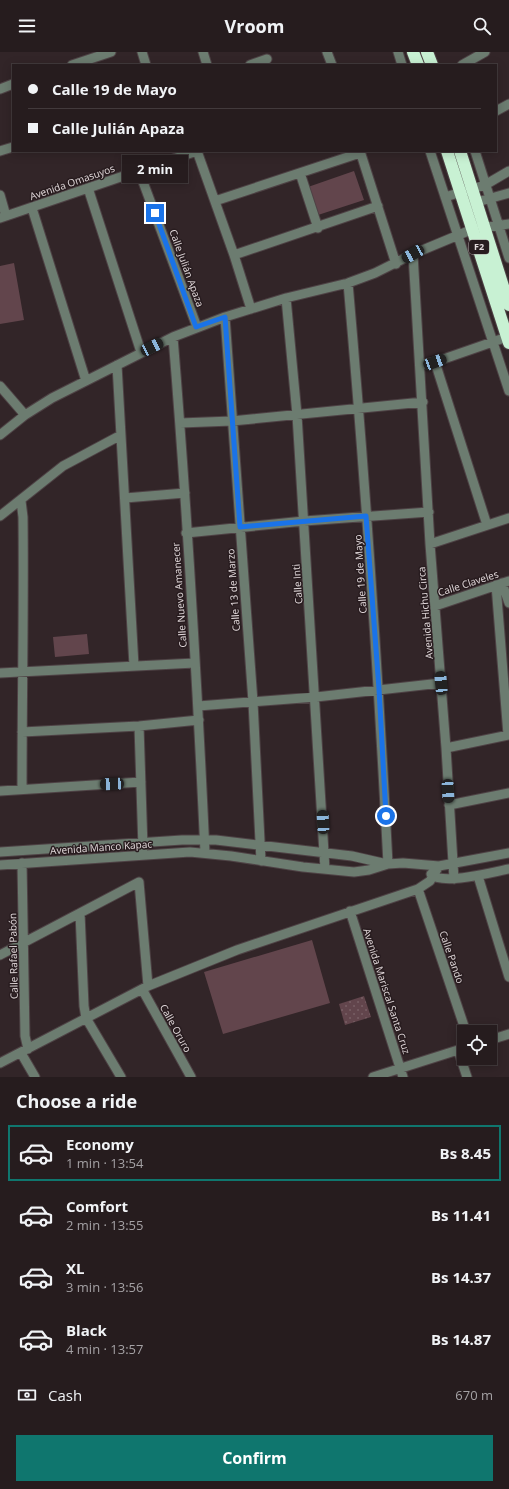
<!DOCTYPE html>
<html lang="en">
<head>
<meta charset="utf-8">
<style>
	body { margin:0; font-family:"Open Sans",sans-serif; background:#2e2527; color:#f1f3f6; height:100vh; display:flex; flex-direction:column; font-size:15px; white-space:nowrap }
	* { box-sizing:border-box; margin:0 }
	p { font-size:13px; color:#a4a1a4 }
	.icon { flex:none; width:22px; height:22px; fill:none; stroke:currentColor; stroke-width:2; stroke-linecap:round; stroke-linejoin:round }
	.map { position:relative; height:1025px; overflow:hidden }
	.sheet { display:flex; flex-direction:column; background:#261c1e; flex:1 }
	.sheet>* { flex:none }
	.banner { position:absolute; left:12px; top:12px; width:485px; height:88px; border-radius:0px; box-shadow:0 2px 10px #0003,0 0 0 1px #423a3c; display:grid; align-content:center; height:88px; padding:0 16px; background:#261c1e }
	.fabs { position:absolute; left:457px; top:973px; display:grid; gap:8px }
	.fabs a { display:grid; place-items:center; width:40px; height:40px; border-radius:0px; background:#261c1e; box-shadow:0 2px 10px #0003,0 0 0 1px #423a3c; font-size:20px }
	.end { position:absolute; width:18px; height:18px; margin:-9px; border:5px solid #1a73e8; background:#fff; box-shadow:0 0 0 2px #fff }
	.from { border-radius:50% }
	.bubble { position:absolute; height:28px; border-radius:0px; background:#261c1e; box-shadow:0 2px 10px #0003,0 0 0 1px #423a3c; font-size:13px; font-weight:700; line-height:28px; text-align:center }
	.car { position:absolute; width:12px; height:24px; margin:-12px -6px; border-radius:5px; box-shadow:0 0 3px 1px #0007; background:linear-gradient(#222 24%,#8ab4d8 0 40%,#222 0 76%,#8ab4d8 0 86%,#222 0) }
	.banner b { display:flex; align-items:center; gap:14px; height:38px; font-size:15px }
	.banner b+b { border-top:1px solid #423a3c }
	.banner i { width:10px; height:10px; background:#f1f3f6 }
	ul { padding:0; list-style:none }
	li { display:flex; align-items:center; gap:12px; height:56px; margin:0 8px 6px; padding:0 8px; border:2px solid transparent; border-radius:0px }
	li div { flex:1 }
	li b { display:block; font-size:15px }
	li em { font-style:normal; font-weight:700 }
	li.current { border-color:#0f766e }
	li>.icon { width:36px; height:36px; stroke-width:1.5 }
	h2 { padding:0 16px; font-size:18px; line-height:48px }
	.pay { display:flex; align-items:center; gap:10px; height:44px; padding:0 16px; font-size:15px }
	.pay p { margin-inline-start:auto }
	.action { display:flex; gap:8px; margin-top:auto; padding:8px 16px }
	.action a { flex:1; height:46px; border-radius:0px; background:#0f766e; color:#fff; font-size:16px; font-weight:700; line-height:46px; text-align:center }
	header { display:flex; justify-content:space-between; align-items:center; height:52px; padding:0 16px; background:#261c1e; font-size:18px; font-weight:700 }
	.map>svg:first-child { display:block }
	.green { fill:#62454c }
	.park { fill:url(#park-dots) }
	.lines { fill:none; stroke-linecap:round; stroke-linejoin:round }
	.minor-casing { stroke:#4e4245; stroke-width:11 }
	.highway-casing { stroke:#4e4245; stroke-width:14 }
	.minor { stroke:#6c7c70; stroke-width:9 }
	.highway { stroke:#c8f1d3; stroke-width:12 }
	.route { stroke:#1a73e8; stroke-width:5 }
	.labels { text-anchor:middle; stroke-width:3; stroke-linejoin:round; paint-order:stroke }
	.shield { fill:#281c1f; stroke:#aba1a3; stroke-width:1 }
	.shield-label { font-size:9px; font-weight:bold; fill:#e3dadc }
	.street-label { font-size:10px; fill:#e3dadc; stroke:#281c1f }
</style>
</head>
<body>
<header><svg class="icon" aria-label="menu" viewBox="0 0 24 24"><path d="M4 6h16M4 12h16M4 18h16"/></svg>Vroom<svg class="icon" aria-label="search" viewBox="0 0 24 24"><circle cx="10" cy="10" r="6"/><path d="M15 15l6 6"/></svg></header>
<div class="map">
<svg width="509" height="1025" viewBox="0 0 509 1025">
	<defs>
		<pattern id="park-dots" width="8" height="8" patternUnits="userSpaceOnUse"><rect width="8" height="8" fill="#62454c"/><path d="M2 2h.1M6 6h.1" fill="none" stroke="#785f65" stroke-width="1.8" stroke-linecap="round"/></pattern>
	</defs>
	<rect width="100%" height="100%" fill="#322528"/>
	<!-- green -->
	<path class="green" d="M354 119 364 148 318 163 308 135Z
		M14 211 24 268 0 272V214Z
		M87 582 89 602 55 605 53 585Z
		M312 888 330 951 223 982 204 920Z"/>
	<!-- park -->
	<path class="park" d="M364 944 371 965 345 973 339 952Z"/>
	<g class="lines">
		<!-- minor casing -->
		<g class="minor-casing">
			<path id="minor" d="M142 0 146 13
				M203 0 207 13
				M327 0 332 13
				M398 0 402 13
				M72 13 111 0
				M250 13 267 7
				M462 13 485 0
				M0 37 13 32
				M496 59 509 52
				M0 99 13 95
				M360 99 396 212
				M430 99 509 339
				M475 99 509 206
				M139 119 197 275
				M300 121 318 176
				M88 136 141 300
				M0 143 6 164
				M445 145 485 133 509 119
				M215 149 360 101
				M477 150 509 141
				M32 156 86 329
				M0 166 197 99 234 203 251 257
				M413 202 430 492 446 696 454 827
				M234 203 378 154
				M348 231C365 424 378 618 388 812
				M286 246 297 363 325 817
				M225 265 253 650 261 809
				M173 285C187 456 197 628 205 800
				M435 310 487 473
				M117 313 134 614
				M420 313 435 310 507 285
				M0 334 25 363
				M180 371 232 369 423 350
				M0 383 25 363 52 346 173 285 225 265 286 246 348 231 375 221 413 202 473 177 509 172
				M125 446 185 441
				M21 449 23 465C24 556 22 646 22 737
				M0 464 63 414 121 383
				M186 481 304 469 429 460
				M430 492 509 466
				M502 531 509 551
				M496 533 508 683
				M435 554 509 529
				M0 621 195 611
				M198 654 316 645 441 631
				M139 674 143 796
				M22 680 139 674 199 668
				M446 696 509 683
				M0 739 141 730
				M449 753 509 741
				M0 800 182 788H216L352 804 387 812
				M22 811 25 984 28 997
				M0 813 190 800 231 804 303 815 354 820 369 818 388 812 403 811 439 814 509 801
				M431 822C442 834 493 820 509 817
				M478 824 509 925
				M418 837 466 980
				M350 859 403 1025
				M80 861 84 954 86 966 121 1025
				M0 903 139 830 148 934
				M142 937 191 1025
				M490 988 509 982
				M463 997 458 998 467 1025
				M21 1001 35 1025
				M0 1011 148 934 237 898 418 837 430 829 439 814
				M373 1025 458 998"/>
		</g>
		<!-- highway casing -->
		<g class="highway-casing">
			<path id="highway" d="M413 0 418 13
				M427 0 432 13
				M447 99 509 291
				M460 99 509 253"/>
		</g>
		<!-- minor -->
		<use href="#minor" class="minor"/>
		<!-- highway -->
		<use href="#highway" class="highway"/>
	</g>
	<g class="lines">
		<!-- route -->
		<path class="route" d="M155 161 196 275 225 265 240 475 366 464 379 637 386 764"/>
	</g>
	<g class="labels">
		<!-- shield labels -->
		<rect class="shield" x="469" y="188" width="20" height="14" rx="3"/>
		<g class="shield-label">
			<text x="479" y="198">F2</text>
		</g>
		<!-- street labels -->
		<g class="street-label">
			<text transform="translate(72 130) rotate(-19)" y="4">Avenida Omasuyos</text>
			<text transform="translate(187 216) rotate(70)" y="4">Calle Julián Apaza</text>
			<text transform="translate(360 522) rotate(-94)" y="4">Calle 19 de Mayo</text>
			<text transform="translate(468 531) rotate(-18)" y="4">Calle Claveles</text>
			<text transform="translate(297 532) rotate(-94)" y="4">Calle Inti</text>
			<text transform="translate(233 538) rotate(-94)" y="4">Calle 13 de Marzo</text>
			<text transform="translate(179 543) rotate(-94)" y="4">Calle Nuevo Amanecer</text>
			<text transform="translate(425 561) rotate(-95)" y="4">Avenida Hichu Circa</text>
			<text transform="translate(101 795) rotate(-4)" y="4">Avenida Manco Kapac</text>
			<text transform="translate(13 904) rotate(-91)" y="4">Calle Rafael Pabón</text>
			<text transform="translate(452 905) rotate(71)" y="4">Calle Pando</text>
			<text transform="translate(387 939) rotate(72)" y="4">Avenida Mariscal Santa Cruz</text>
			<text transform="translate(176 976) rotate(61)" y="4">Calle Oruro</text>
		</g>
	</g>
</svg>
<div class="fabs">
<a><svg class="icon" aria-label="locate" viewBox="0 0 24 24"><circle cx="12" cy="12" r="6"/><path d="M12 2v4M12 18v4M2 12h4M18 12h4"/></svg></a>
</div>
<i class="end from" style="left:386px;top:764px"></i>
<i class="end" style="left:155px;top:161px"></i>
<div class="bubble" style="left:122px;top:103px;width:66px">2 min</div>
<i class="car" style="left:413px;top:202px;rotate:241deg"></i>
<i class="car" style="left:152px;top:295px;rotate:64deg"></i>
<i class="car" style="left:435px;top:310px;rotate:70deg"></i>
<i class="car" style="left:441px;top:631px;rotate:355deg"></i>
<i class="car" style="left:112px;top:732px;rotate:267deg"></i>
<i class="car" style="left:448px;top:739px;rotate:177deg"></i>
<i class="car" style="left:323px;top:770px;rotate:357deg"></i>
<div class="banner">
<b><i class="from"></i>Calle 19 de Mayo</b>
<b><i></i>Calle Julián Apaza</b>
</div>
</div>
<section class="sheet">
<h2>Choose a ride</h2>
<ul>
<li class="current"><svg class="icon" aria-label="car" viewBox="0 0 24 24"><path d="M5 17H2v-5l4-1 3-4h7l3 4 3 1v5h-3M9 17h6M6 11h13"/><circle cx="7" cy="17" r="2"/><circle cx="17" cy="17" r="2"/></svg><div><b>Economy</b><p>1 min · 13:54</p></div><em>Bs 8.45</em></li>
<li><svg class="icon" aria-label="car" viewBox="0 0 24 24"><path d="M5 17H2v-5l4-1 3-4h7l3 4 3 1v5h-3M9 17h6M6 11h13"/><circle cx="7" cy="17" r="2"/><circle cx="17" cy="17" r="2"/></svg><div><b>Comfort</b><p>2 min · 13:55</p></div><em>Bs 11.41</em></li>
<li><svg class="icon" aria-label="car" viewBox="0 0 24 24"><path d="M5 17H2v-5l4-1 3-4h7l3 4 3 1v5h-3M9 17h6M6 11h13"/><circle cx="7" cy="17" r="2"/><circle cx="17" cy="17" r="2"/></svg><div><b>XL</b><p>3 min · 13:56</p></div><em>Bs 14.37</em></li>
<li><svg class="icon" aria-label="car" viewBox="0 0 24 24"><path d="M5 17H2v-5l4-1 3-4h7l3 4 3 1v5h-3M9 17h6M6 11h13"/><circle cx="7" cy="17" r="2"/><circle cx="17" cy="17" r="2"/></svg><div><b>Black</b><p>4 min · 13:57</p></div><em>Bs 14.87</em></li>
</ul>
<div class="pay"><svg class="icon" aria-label="cash" viewBox="0 0 24 24"><path d="M3 7h18v10H3z"/><circle cx="12" cy="12" r="2"/></svg>Cash<p>670 m</p></div>
<div class="action"><a>Confirm</a></div>
</section>
</body>
</html>
